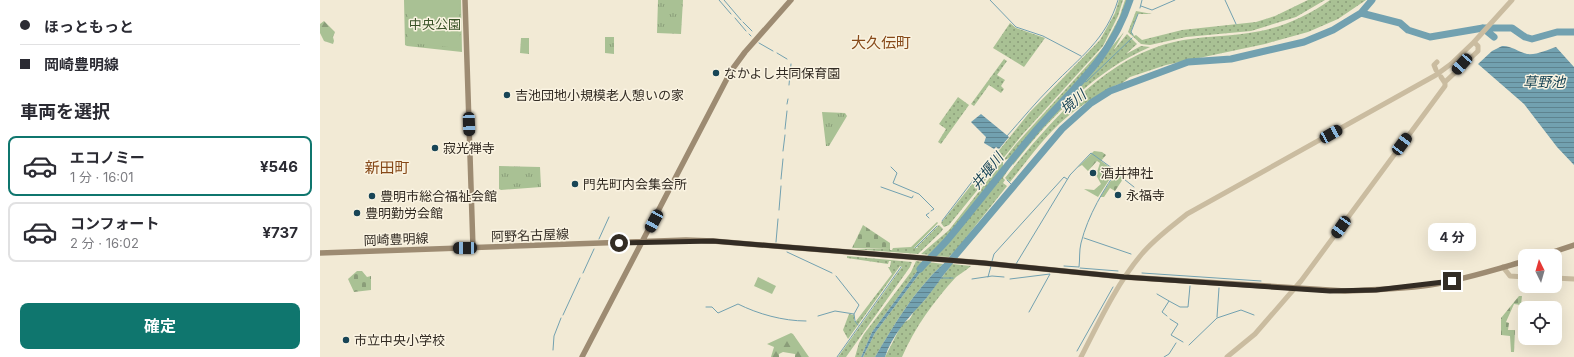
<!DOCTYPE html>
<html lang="ja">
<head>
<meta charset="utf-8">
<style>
	body { margin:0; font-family:Inter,"Noto Sans JP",sans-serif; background:#f7f7f7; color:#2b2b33; height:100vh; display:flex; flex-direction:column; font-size:15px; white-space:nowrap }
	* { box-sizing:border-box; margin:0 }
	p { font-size:13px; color:#7c7c81 }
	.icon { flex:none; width:22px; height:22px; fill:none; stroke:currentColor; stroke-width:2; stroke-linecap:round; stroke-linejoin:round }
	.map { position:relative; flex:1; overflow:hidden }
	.panel { display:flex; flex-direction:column; background:#fff; width:320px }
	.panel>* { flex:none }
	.banner { display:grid; align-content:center; height:88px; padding:0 20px; background:#fff }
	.needle { width:26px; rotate:355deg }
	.controls { position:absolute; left:1198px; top:249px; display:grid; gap:8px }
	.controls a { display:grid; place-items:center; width:44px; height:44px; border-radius:8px; background:#fff; box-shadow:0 4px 16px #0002; font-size:20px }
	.end { position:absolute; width:18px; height:18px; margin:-9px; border:5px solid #332c24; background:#fff; box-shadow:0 0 0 2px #fff }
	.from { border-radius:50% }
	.bubble { position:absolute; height:28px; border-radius:8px; background:#fff; box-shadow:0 4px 16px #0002; font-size:13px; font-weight:700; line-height:28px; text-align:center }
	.car { position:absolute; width:12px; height:24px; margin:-12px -6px; border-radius:5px; box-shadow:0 0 3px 1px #0007; background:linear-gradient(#222 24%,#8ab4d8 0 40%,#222 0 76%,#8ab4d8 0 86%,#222 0) }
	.banner b { display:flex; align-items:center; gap:14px; height:38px; font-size:15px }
	.banner b+b { border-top:1px solid #e1e1e2 }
	.banner i { width:10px; height:10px; background:#2b2b33 }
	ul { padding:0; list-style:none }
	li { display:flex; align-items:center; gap:12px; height:60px; margin:0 8px 6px; padding:0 12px; border:2px solid #e1e1e2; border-radius:8px }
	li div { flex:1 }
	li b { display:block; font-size:15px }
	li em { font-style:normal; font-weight:700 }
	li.active { border-color:#0f766e }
	li>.icon { width:36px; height:36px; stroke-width:1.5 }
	h2 { padding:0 20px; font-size:18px; line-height:48px }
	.cta { display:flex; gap:8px; margin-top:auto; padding:8px 20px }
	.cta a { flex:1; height:46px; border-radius:8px; background:#0f766e; color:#fff; font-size:16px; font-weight:700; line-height:46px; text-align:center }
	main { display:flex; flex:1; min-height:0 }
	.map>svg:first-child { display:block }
	.grass { fill:url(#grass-dots) }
	.forest { fill:url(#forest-firs) }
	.cemetery { fill:url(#cemetery-stones) }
	.park { fill:url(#park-tufts) }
	.garden { fill:#a9c194 }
	.water { fill:url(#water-rules) }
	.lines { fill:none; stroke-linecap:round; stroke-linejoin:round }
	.stream { stroke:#72a1b0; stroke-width:1 }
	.river { stroke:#72a1b0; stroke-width:7 }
	.tertiary { stroke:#cabca0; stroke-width:5 }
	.secondary { stroke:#9d8b72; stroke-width:5.5 }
	.route { stroke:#332c24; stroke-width:5 }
	.poi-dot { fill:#184556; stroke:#faf3e1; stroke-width:1.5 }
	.labels { text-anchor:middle; stroke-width:3; stroke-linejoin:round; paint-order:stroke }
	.park-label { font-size:13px; fill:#395327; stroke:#faf3e1 }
	.poi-label { font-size:13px; fill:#332c24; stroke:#faf3e1; text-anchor:start }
	.street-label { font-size:13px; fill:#332c24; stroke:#faf3e1 }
	.water-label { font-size:14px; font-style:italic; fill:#184556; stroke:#faf3e1 }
	.quarter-label { font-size:15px; fill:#864919; stroke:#faf3e1 }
</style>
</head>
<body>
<main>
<section class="panel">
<div class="banner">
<b><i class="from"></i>ほっともっと</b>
<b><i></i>岡崎豊明線</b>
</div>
<h2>車両を選択</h2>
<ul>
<li class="active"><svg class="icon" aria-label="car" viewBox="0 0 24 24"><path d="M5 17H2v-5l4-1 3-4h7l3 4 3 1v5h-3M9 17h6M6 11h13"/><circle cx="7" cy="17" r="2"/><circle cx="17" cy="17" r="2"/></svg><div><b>エコノミー</b><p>1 分 · 16:01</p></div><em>¥546</em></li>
<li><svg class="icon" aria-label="car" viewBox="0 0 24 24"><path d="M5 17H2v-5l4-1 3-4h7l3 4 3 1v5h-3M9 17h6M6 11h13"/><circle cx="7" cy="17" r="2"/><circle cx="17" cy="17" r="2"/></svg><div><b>コンフォート</b><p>2 分 · 16:02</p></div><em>¥737</em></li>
</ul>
<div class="cta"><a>確定</a></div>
</section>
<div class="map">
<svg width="1254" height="357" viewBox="0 0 1254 357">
	<defs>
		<pattern id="grass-dots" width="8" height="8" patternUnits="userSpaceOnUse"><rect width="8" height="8" fill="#a9c194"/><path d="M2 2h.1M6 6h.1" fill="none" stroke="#8a9d79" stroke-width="1.8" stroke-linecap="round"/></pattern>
		<pattern id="forest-firs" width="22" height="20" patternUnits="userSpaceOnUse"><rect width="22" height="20" fill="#a9c194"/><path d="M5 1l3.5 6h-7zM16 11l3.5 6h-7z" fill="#8a9d79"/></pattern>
		<pattern id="cemetery-stones" width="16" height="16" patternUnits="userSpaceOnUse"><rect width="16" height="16" fill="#a9c194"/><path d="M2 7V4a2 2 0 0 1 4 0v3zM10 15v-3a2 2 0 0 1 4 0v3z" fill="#8a9d79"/></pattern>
		<pattern id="park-tufts" width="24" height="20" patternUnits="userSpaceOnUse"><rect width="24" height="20" fill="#a9c194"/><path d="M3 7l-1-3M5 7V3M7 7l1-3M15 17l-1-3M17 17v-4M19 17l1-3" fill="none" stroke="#8a9d79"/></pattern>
		<pattern id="water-rules" width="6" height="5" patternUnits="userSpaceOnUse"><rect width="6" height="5" fill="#72a1b0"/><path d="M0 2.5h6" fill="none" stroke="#5e838f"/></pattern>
	</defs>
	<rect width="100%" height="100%" fill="#f2ead5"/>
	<!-- grass -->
	<path class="grass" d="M799 0H803L798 16 783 46 702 135 629 225 624 227 621 223 709 113 780 40 795 13Z
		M805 0H808L798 29 780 56 691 157 683 161V167L631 233 610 255 601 254 629 230 696 144 783 48 799 18Z
		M988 0H1005L976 17 931 31 866 37 830 45 821 44 808 32 816 11 832 14H818L811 31 814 36 816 35 822 40 862 30 936 22 955 16Z
		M1010 0H1046L1018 19 988 32 945 44 846 65 810 77 801 84 796 85C779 95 762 104 747 117 725 135 708 160 690 182L685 178C727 125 785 57 854 42 879 36 904 37 929 33 959 29 986 17 1010 0Z
		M690 23 696 28 725 38 704 67 673 48Z
		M804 32 793 51 807 34 817 44 806 54 821 46 830 47C774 71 730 118 693 165V159L750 97Z
		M684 59 687 61 677 75 685 80 681 86 684 89 681 93 669 85 654 106 651 104Z
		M638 97 649 105 621 144 618 142 626 129 619 124Z
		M690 167 683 178 685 180 683 183 687 186 637 249 629 257 613 256 631 238 685 169Z
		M617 222 618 223 594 248H598L597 247 619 225 623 229 621 232 598 254 532 249 570 248V250H572L573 248 591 247Z
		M527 256 592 262 590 267 526 357H518L582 267 580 266 528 339 523 330 529 314 534 315V321H536L572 274 568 267H570L571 261H569L568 264 527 258Z
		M596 261 604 262 552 332 541 357H535L539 343 544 334 591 272Z
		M608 262 623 264C594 291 575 323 555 357H543L555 333Z
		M632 264 651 266C647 270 641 273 636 277 614 301 595 327 582 357H565L582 324 590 319 595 309 604 301Z"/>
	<!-- forest -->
	<path class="forest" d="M4 21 15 32 13 37 14 41 13 44 4 41 0 33V24Z
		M774 151 782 152 786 155 781 161 795 171 778 197 764 189 774 190 781 184 776 175 780 163 777 161 768 171 762 165 757 168Z
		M471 333 473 334 489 357H475V354L463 352 459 354V357H451L454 347 447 344Z"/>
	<!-- cemetery -->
	<path class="cemetery" d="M796 173 803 179 795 191 790 188 784 197H780Z
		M543 225 570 243V248H532Z
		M37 271H42L47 277 51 276V290L34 292 28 279Z
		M1199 296H1202L1201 305 1194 304 1186 322 1189 323 1188 330H1195L1194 352H1191L1190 336 1181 335V318Z"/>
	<!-- park -->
	<path class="park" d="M84 0H141L142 52 87 46 85 45Z
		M338 0H363L361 34 337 33Z
		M285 37H294V54L285 53Z
		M201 38H209V54L200 53Z
		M502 112 525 113 527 116 509 146H506Z
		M179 166 220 167 221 187 181 190 179 189Z"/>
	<!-- garden -->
	<path class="garden" d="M88 0H139L140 40H137V48L92 43 88 40Z
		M438 277 456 286 452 294 434 286Z"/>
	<!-- water -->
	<path class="water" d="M1182 46C1190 45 1199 52 1207 54 1217 55 1227 50 1236 47L1254 67V165L1237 147 1204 104 1158 64 1172 51Z
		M661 114 689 137 679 149 676 147 674 149 664 143 666 137 651 122Z
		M604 262H608L555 333 543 357H541L552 332Z
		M623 264H632C622 276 613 291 603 302 588 318 572 335 565 357H555C575 323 594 291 623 264Z"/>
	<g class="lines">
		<!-- stream -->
		<path class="stream" d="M399 0 411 14
			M404 0 421 20
			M670 0 696 27 723 36 761 56
			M905 0 916 24
			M821 6 832 10 855 0
			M820 8 822 0
			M415 18 426 31
			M423 22 432 31
			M429 34 431 36
			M813 35 811 32 818 14
			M439 43 453 51
			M457 53 467 59
			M762 80 766 82 812 38
			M469 85 471 64
			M467 104 468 99
			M465 129 467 111
			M687 136C702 119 716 102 732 86 760 57 786 40 798 0
			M463 151 465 135
			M571 167 577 173 573 183 599 194 614 209 611 211
			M795 172 814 187
			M461 179 463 159
			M687 180 693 186
			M561 187 592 198 593 196
			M459 210 461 186
			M609 218 606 215 609 213
			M622 221 677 149
			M764 238 811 254
			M279 239 289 217
			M456 242 458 219
			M595 248 617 226
			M467 252 512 273
			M672 261 674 254 744 177 747 179
			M696 264 750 175 771 153 796 171
			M744 266 759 267C760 259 759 251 761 243 768 215 784 189 800 166
			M760 268 798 271
			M263 273 274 249
			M822 273 941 281
			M516 276 539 305 534 314
			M668 277 671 266
			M621 278H633
			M652 279 672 276 684 277
			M690 279 730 274 709 312
			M837 294 849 301 842 312 847 316
			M849 301 860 307H868L870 286
			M386 307H392L398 313 418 304C438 314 463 321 486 321
			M243 315 260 278
			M498 316 515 311 534 314 535 321 538 325
			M897 317 899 288
			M850 319 858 324 851 335 863 342
			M869 345 897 318 921 310 934 315
			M233 350 234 336 241 318
			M757 351 793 287
			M517 357 581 267
			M844 357 849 354 856 343"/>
		<!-- river -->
		<path class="river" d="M1041 13 1080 23 1088 30 1110 37 1163 28H1192L1205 37 1212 39 1237 32H1254
			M1163 28 1174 37
			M600 269C609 258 620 249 629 238 659 202 687 165 717 129 756 85 791 58 810 0
			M622 271 742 129 771 103 790 91 868 62 911 59 984 42 1013 30 1041 13 1052 0"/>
		<!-- tertiary -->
		<path class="tertiary" d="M1116 70 1114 65 1117 62
			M1125 82 1158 51V46L1154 42 1192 0
			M1183 267 1190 276 1205 277
			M1235 278 1254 279
			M761 357C779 322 796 285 821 255 834 239 851 227 867 214L1116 75 1131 64 1154 42
			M907 357 935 334 981 281 1125 86V83L1121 77"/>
		<!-- secondary -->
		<path class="secondary" d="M145 0 153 248
			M0 253 366 240 393 241 664 263 804 277 1025 291C1054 290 1082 289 1110 285 1143 280 1174 270 1205 261
			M1221 256 1254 245
			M262 357 411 71 425 52 471 0"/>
	</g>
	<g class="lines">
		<!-- route -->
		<path class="route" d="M299 243 393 241 664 263 804 277 1010 291 1056 290 1132 281"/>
	</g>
	<!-- markers -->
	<g class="poi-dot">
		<circle cx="396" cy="73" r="4"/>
		<circle cx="187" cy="95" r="4"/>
		<circle cx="115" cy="148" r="4"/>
		<circle cx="773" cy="173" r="4"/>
		<circle cx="255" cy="184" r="4"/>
		<circle cx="798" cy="195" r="4"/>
		<circle cx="52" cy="196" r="4"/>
		<circle cx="37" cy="213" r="4"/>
		<circle cx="26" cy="340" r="4"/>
	</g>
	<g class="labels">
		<!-- park labels -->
		<g class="park-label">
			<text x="115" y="29">中央公園</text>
		</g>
		<!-- poi labels -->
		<g class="poi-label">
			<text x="404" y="78">なかよし共同保育園</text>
			<text x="195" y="100">吉池団地小規模老人憩いの家</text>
			<text x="123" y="153">寂光禅寺</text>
			<text x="781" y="178">酒井神社</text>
			<text x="263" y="189">門先町内会集会所</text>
			<text x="806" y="200">永福寺</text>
			<text x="60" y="201">豊明市総合福祉会館</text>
			<text x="45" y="218">豊明勤労会館</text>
			<text x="34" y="345">市立中央小学校</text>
		</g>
		<!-- street labels -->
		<g class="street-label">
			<text transform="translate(210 235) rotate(-2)" y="5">阿野名古屋線</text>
			<text transform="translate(76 239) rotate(-2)" y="5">岡崎豊明線</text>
		</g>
		<!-- water labels -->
		<g class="water-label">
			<text x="1224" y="87">草野池</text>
			<text transform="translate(753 102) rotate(-40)" y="5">境川</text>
			<text transform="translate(667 171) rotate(-51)" y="5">井堰川</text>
		</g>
		<!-- quarter labels -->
		<g class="quarter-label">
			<text x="561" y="48">大久伝町</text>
			<text x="67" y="173">新田町</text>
		</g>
	</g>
</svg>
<div class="controls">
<a><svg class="needle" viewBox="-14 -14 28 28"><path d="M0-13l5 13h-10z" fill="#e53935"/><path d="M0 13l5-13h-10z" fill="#7c7c81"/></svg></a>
<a><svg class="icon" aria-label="locate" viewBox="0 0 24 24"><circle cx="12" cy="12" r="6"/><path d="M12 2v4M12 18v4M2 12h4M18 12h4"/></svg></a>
</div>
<i class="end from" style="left:299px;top:243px"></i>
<i class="end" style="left:1132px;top:281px"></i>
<div class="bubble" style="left:1108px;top:223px;width:48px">4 分</div>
<i class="car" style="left:1142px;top:64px;rotate:222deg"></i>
<i class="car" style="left:149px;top:124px;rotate:178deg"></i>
<i class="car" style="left:1011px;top:134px;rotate:61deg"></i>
<i class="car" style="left:1082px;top:144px;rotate:37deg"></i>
<i class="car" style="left:334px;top:221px;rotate:208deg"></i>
<i class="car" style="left:1021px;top:227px;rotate:215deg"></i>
<i class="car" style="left:145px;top:248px;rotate:269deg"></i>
</div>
</main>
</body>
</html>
